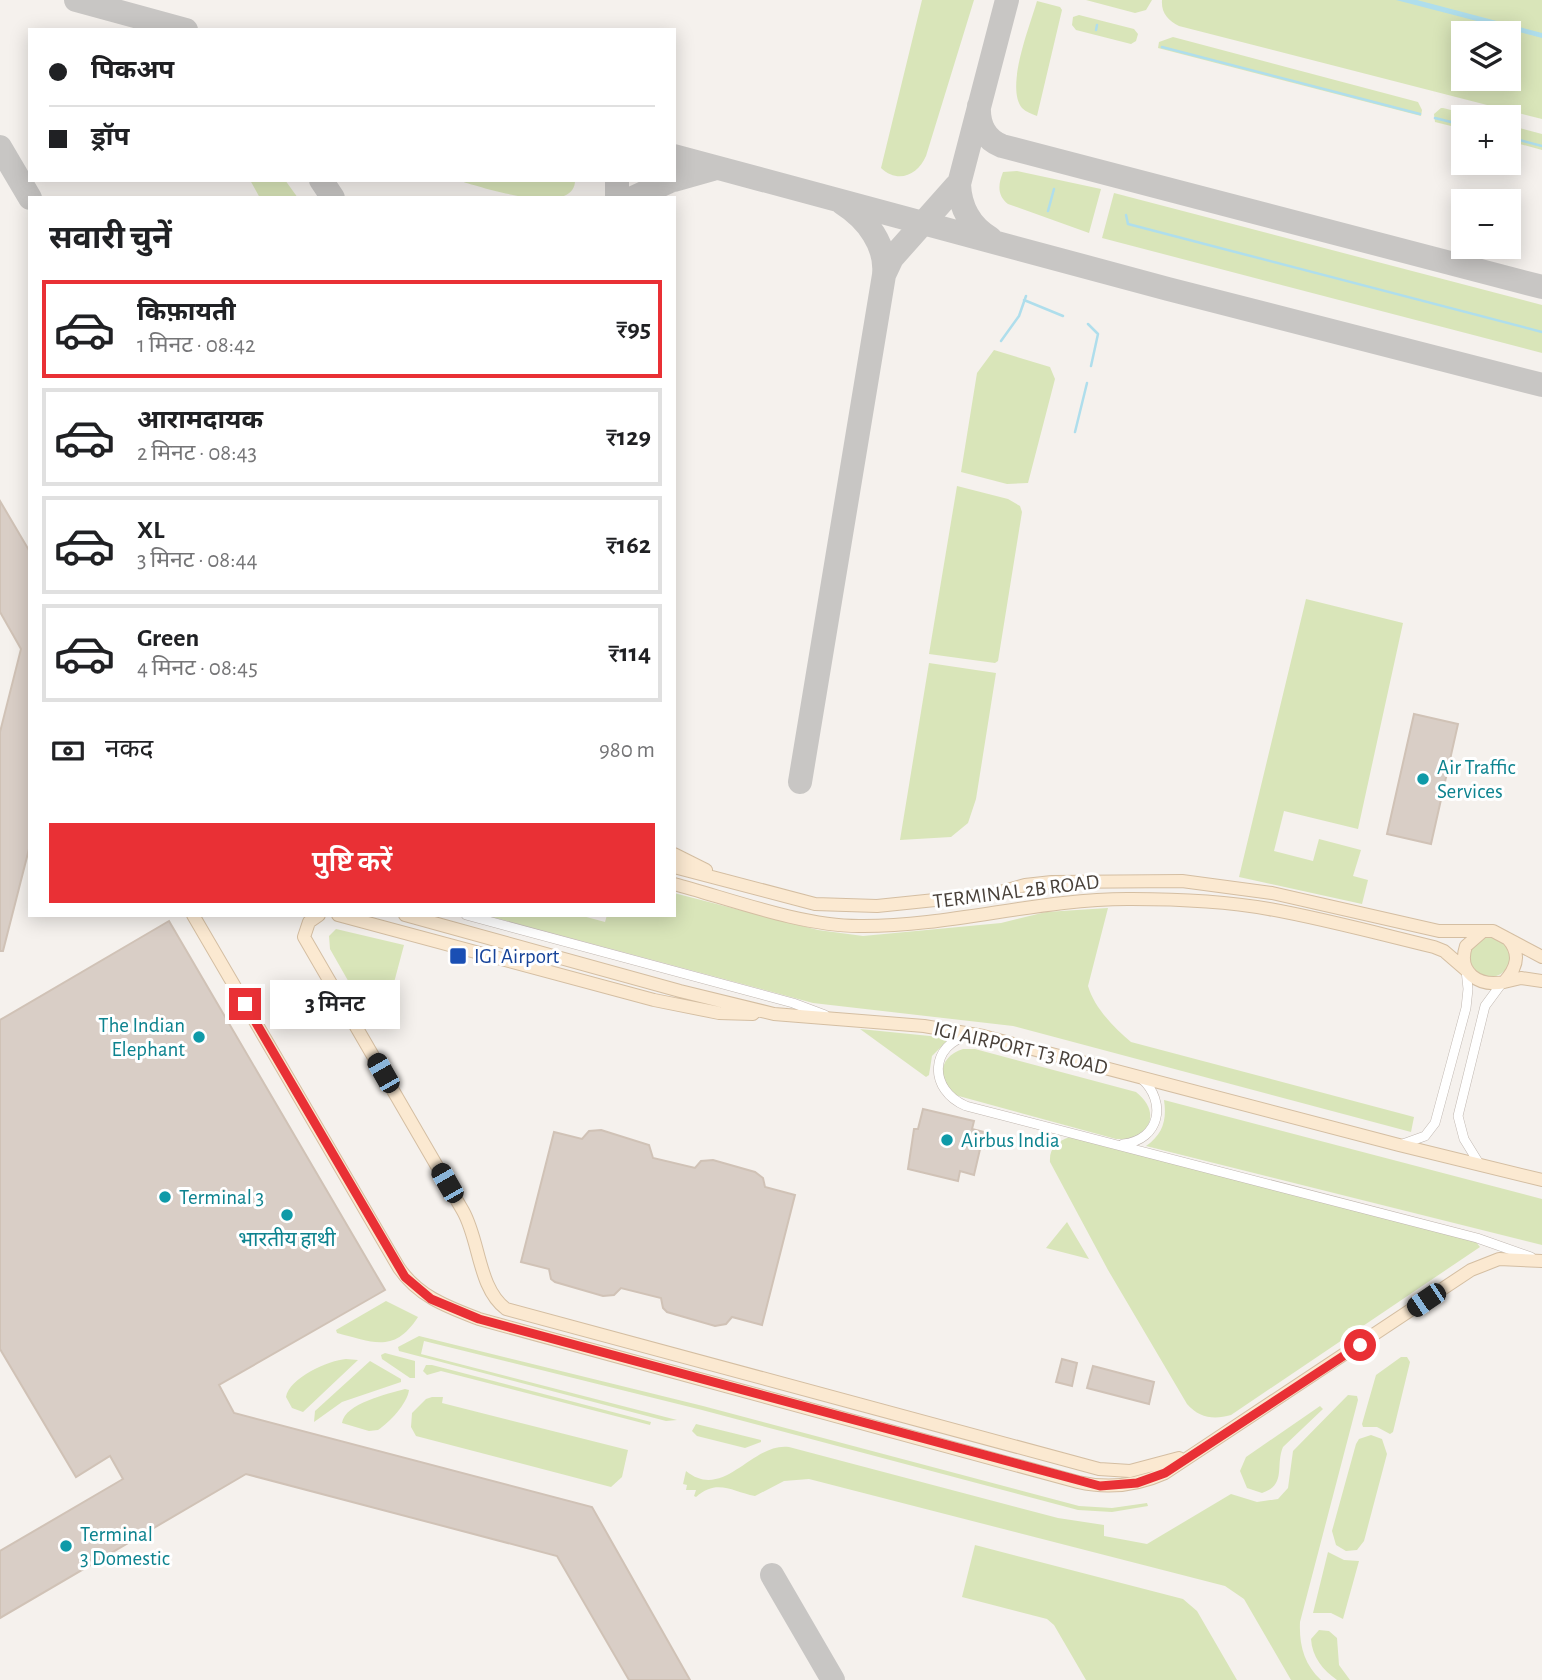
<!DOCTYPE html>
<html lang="hi">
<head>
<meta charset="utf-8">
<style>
	body { margin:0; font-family:"Alegreya Sans","Noto Sans Devanagari",sans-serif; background:#f6f6f6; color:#202124; height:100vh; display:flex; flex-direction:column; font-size:26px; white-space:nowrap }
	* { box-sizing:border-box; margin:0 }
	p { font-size:23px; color:#757577 }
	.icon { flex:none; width:38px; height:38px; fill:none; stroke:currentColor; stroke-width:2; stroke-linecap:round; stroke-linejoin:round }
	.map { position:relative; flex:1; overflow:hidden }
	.drawer { position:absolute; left:28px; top:196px; width:648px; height:721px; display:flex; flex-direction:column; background:#fff; border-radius:0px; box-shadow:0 4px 18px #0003 }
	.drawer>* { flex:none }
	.banner { position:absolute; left:28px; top:28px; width:648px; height:154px; border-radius:0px; box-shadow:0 4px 18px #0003; display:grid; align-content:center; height:154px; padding:0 21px; background:#fff }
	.fabs { position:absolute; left:1451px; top:21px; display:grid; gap:14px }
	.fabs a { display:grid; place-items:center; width:70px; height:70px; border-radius:0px; background:#fff; box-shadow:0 4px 18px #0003; font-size:35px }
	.end { position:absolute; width:32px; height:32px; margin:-16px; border:9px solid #e93035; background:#fff; box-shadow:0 0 0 4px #fff }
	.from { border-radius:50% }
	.bubble { position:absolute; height:49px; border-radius:0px; background:#fff; box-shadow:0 4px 18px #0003; font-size:23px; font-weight:600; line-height:49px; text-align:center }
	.car { position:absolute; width:21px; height:42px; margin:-21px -10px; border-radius:9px; box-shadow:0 0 5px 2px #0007; background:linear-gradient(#222 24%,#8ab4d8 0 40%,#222 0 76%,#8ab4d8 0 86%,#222 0) }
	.banner b { display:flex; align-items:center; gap:24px; height:66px; font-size:26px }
	.banner b+b { border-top:2px solid #e0e0e0 }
	.banner i { width:18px; height:18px; background:#202124 }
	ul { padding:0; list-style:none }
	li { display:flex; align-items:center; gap:21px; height:98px; margin:0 14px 10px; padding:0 7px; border:4px solid #e0e0e0; border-radius:0px }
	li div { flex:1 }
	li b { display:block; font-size:26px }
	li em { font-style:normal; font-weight:600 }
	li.selected { border-color:#e93035 }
	li>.icon { width:63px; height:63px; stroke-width:1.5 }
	h2 { padding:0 21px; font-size:32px; line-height:84px }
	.pay { display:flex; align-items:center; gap:18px; height:77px; padding:0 21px; font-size:26px }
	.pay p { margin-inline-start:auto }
	.primary-button { display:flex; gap:14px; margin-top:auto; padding:14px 21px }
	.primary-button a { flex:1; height:80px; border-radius:0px; background:#e93035; color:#fff; font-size:28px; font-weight:600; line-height:80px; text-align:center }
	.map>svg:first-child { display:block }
	.green { fill:#d9e5b9; fill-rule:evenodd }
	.water { fill:#afdeec }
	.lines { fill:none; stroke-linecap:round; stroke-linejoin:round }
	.stream { stroke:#afdeec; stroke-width:2.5 }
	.taxiway { stroke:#c8c6c4; stroke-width:24 }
	.building { fill:#d9cec6; stroke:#d0c2b6; stroke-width:2 }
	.street-casing { stroke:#c0b7b0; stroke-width:10 }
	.secondary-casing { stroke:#d4bea2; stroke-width:14 }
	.street { stroke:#fff; stroke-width:9 }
	.secondary { stroke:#fbe9d1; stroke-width:12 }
	.route { stroke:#e93035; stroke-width:9 }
	.culture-dot { fill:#0f9aa8; stroke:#fff; stroke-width:2.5 }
	.transit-dot { fill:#1a4fb4; stroke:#fff; stroke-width:2.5 }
	.labels { text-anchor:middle; stroke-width:6; stroke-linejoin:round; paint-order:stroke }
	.culture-label { font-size:21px; fill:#0d838f; stroke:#fff; text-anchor:start }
	.street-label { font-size:21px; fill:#49413a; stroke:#fff }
	.transit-label { font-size:21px; fill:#164399; stroke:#fff; text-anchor:start }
</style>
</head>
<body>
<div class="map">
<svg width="1542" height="1680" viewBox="0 0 1542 1680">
	<rect width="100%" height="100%" fill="#f5f1ed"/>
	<!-- green -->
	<path class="green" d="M922 0H974L926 156C918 175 898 184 881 168Z
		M1086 0H1152L1146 10 1135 13Z
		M1162 0H1542V119L1179 26C1168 20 1161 13 1162 0ZM1463 33H1508V79H1463Z
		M1037 1 1060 7 1062 10 1037 116C1032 114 1026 112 1022 108 1005 87 1030 26 1037 1Z
		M1079 15 1134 29 1138 34 1136 41 1131 44 1076 30 1072 25 1073 17Z
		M1173 37 1418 102 1422 110 1421 116 1158 48 1159 42Z
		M1441 108H1443L1479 117H1463V129L1435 122 1434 114Z
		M1508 125 1542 134V150L1509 141Z
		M1017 171 1101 189 1089 233 1008 204C997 195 998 185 1003 172Z
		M250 180H285L298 198H260Z
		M457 180H575C576 219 477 186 457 180Z
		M1114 193 1542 305V353L1102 238Z
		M994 350 1050 367 1055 379 1028 483 1007 484 961 472 977 373Z
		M957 486 1008 499 1020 506 1022 512 998 661 995 663 929 654Z
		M1306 599 1403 623 1358 829 1284 811 1274 851 1313 861 1319 839 1361 850 1353 876 1368 880 1362 904 1239 877Z
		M929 663 996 673 976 799 968 823 951 837 900 840Z
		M674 893 818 930 863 936 1001 923 1046 912 1108 908 1088 986C1094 1007 1114 1028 1131 1042L1414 1117 1411 1132 1013 1026 813 1003 485 915H579L605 922 607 915H674Z
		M336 929 404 945 383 1024 375 1028 330 949 329 936Z
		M1470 957a20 20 0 1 1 40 0a20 20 0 1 1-40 0Z
		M860 1029 950 1038 932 1056 929 1075 926 1077Z
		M963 1049H975L1136 1092C1163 1113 1149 1141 1116 1139L955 1095C936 1080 939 1056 963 1049Z
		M1164 1100 1542 1199V1245L1146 1146C1163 1134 1167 1120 1164 1100Z
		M1070 1137 1476 1242 1480 1247 1231 1415C1214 1420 1199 1418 1187 1404L1108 1270 1050 1162C1049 1148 1057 1141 1070 1137Z
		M1067 1222 1089 1259 1046 1248Z
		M386 1301 418 1317C394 1354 373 1342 337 1333L336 1330Z
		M419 1336 703 1406 1079 1506 1112 1508 1147 1503 1148 1506 1112 1512 1078 1510 702 1410 424 1341 421 1354 677 1420 666 1421 399 1351 398 1347Z
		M385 1353 415 1361V1378H410L382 1359 381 1355Z
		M1401 1357H1407L1410 1362 1393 1432 1390 1434 1377 1427H1363L1362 1424 1376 1375Z
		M346 1359 358 1360 303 1412 292 1408 286 1397C289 1378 329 1360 346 1359Z
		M370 1361 401 1379V1382L342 1402 314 1422 315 1411Z
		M426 1365H432L651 1422 650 1425 441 1371 427 1375 423 1371Z
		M405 1389 409 1390C407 1404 390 1422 378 1430L369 1431 342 1423C345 1403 388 1394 405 1389Z
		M1348 1395 1357 1396 1358 1400 1300 1622C1299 1645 1304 1664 1321 1680H1291L1244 1599 1225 1586 809 1479 784 1481 755 1496C733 1492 717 1478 696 1497L694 1496 696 1490H686L687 1485 683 1484 686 1471C724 1502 752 1442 789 1447L1058 1518 1104 1525V1536L1147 1544 1231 1494 1257 1502 1278 1499 1288 1488 1293 1451Z
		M432 1397H443L442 1403 628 1450 622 1477 611 1487 416 1436 411 1427 412 1413 426 1399Z
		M1320 1406 1323 1409 1283 1447C1275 1465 1287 1485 1262 1493L1247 1488 1240 1471 1246 1457Z
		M696 1424 761 1440V1442L745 1448 697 1436 692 1431Z
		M1371 1435 1382 1439 1387 1454 1364 1541 1357 1550 1346 1551 1336 1545 1332 1531 1356 1444 1359 1439Z
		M975 1545 1183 1599 1197 1611 1237 1680H1086L1054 1625 1047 1619 962 1597Z
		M1328 1552 1344 1560 1359 1561 1343 1619 1331 1613H1313Z
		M1319 1630 1329 1631 1337 1638 1339 1665 1350 1680H1337C1323 1670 1312 1657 1311 1639Z"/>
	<!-- water -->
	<path class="water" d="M1396 0H1417L1542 33V38Z"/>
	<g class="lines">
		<!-- stream -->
		<path class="stream" d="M1096 30 1097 25
			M1162 47 1420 114
			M1435 118 1463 125
			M1508 137 1542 146
			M1048 211 1054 189
			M1126 215 1128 224 1542 332
			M1024 300 1063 316
			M1088 324 1098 334 1091 366
			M1001 341 1019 316 1026 296
			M1075 432 1087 383"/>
		<!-- taxiway -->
		<path class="taxiway" d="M76 0 186 30
			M979 106C978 124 984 139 1002 146L1542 287
			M0 147 30 198
			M674 156 1168 289 1542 385
			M321 180 333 198
			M674 180 713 169
			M617 198V180
			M633 198 672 180
			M842 203C867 219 887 245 884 275
			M990 238C970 226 960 208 959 184L1007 0
			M800 782 884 275 892 258 956 186
			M772 1575 833 1680"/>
	</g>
	<!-- building -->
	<path class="building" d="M0 501 30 552V845L3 951H0V732L21 649 0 612Z
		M1414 714 1458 724 1431 844 1387 834Z
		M169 921 385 1290 219 1385 234 1413 592 1507 690 1680H629L557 1556 246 1474 0 1618V1551L123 1479 110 1456 76 1477 0 1349V1020Z
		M923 1109 974 1121 972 1129 984 1132 974 1175 960 1171 958 1181 908 1169 914 1129H918Z
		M601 1130 649 1145 653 1158 695 1168 701 1161 713 1160 755 1172 763 1178 765 1187 795 1195 762 1325 732 1317 726 1324 715 1326 667 1312 663 1308 661 1298 621 1288 614 1295 603 1296 555 1282 551 1279 549 1269 521 1262 554 1132 582 1139 589 1131Z
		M1062 1359 1077 1363 1072 1386 1056 1382Z
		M1093 1366 1154 1382 1149 1404 1087 1388Z"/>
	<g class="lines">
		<!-- street casing -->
		<g class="street-casing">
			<path id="street" d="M466 915 793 1003 825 1015
				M970 1035C929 1044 928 1090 966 1106L1477 1238 1531 1257
				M1123 1144C1160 1140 1167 1102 1142 1079
				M1400 1145 1425 1136 1435 1123 1466 1008 1468 989 1466 970
				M1480 1165 1464 1139 1458 1116 1485 1006 1502 983"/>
		</g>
		<!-- secondary casing -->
		<g class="secondary-casing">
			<path id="secondary" d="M674 854 706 870
				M674 867 815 904 877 906 993 894 1025 885 1052 882 1182 881 1272 893 1439 931H1493L1542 957
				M674 884C730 899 801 926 859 926 951 927 1040 898 1132 899 1178 899 1224 901 1269 909 1325 919 1380 934 1434 947L1444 951 1466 970
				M193 915 399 1268C419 1297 448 1307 479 1319L1078 1482C1108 1489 1136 1486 1165 1473L1471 1270 1499 1259 1542 1261
				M319 915 309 922 304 937 463 1211C480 1241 478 1288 506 1309L1099 1469 1130 1471 1179 1458
				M338 915 654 1000 719 1013 753 1014
				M405 915 680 991 774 1014 924 1026 983 1036 1399 1145 1542 1180
				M1482 932 1466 946C1457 973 1479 987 1504 982 1517 968 1521 954 1508 939
				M1504 982 1521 978 1542 981"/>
		</g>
		<!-- street -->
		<use href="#street" class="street"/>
		<!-- secondary -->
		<use href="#secondary" class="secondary"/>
	</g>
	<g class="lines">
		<!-- route -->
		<path class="route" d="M245 1004 405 1277 431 1299 479 1319 1100 1486 1137 1483 1165 1473 1360 1345"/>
	</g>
	<!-- markers -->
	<g class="culture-dot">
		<circle cx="1423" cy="779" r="7"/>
		<circle cx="199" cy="1037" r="7"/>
		<circle cx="947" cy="1140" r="7"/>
		<circle cx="165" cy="1197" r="7"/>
		<circle cx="287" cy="1215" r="7"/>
		<circle cx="66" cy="1546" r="7"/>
	</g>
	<rect class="transit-dot" x="449" y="947" width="18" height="18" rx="3.5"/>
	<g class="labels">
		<!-- culture labels -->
		<g class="culture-label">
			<text x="1437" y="774">Air Traffic<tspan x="1437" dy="24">Services</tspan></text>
			<text x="185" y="1032" text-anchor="end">The Indian<tspan x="185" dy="24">Elephant</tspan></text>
			<text x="961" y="1147">Airbus India</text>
			<text x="179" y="1204">Terminal 3</text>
			<text x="287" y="1246" text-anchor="middle">भारतीय हाथी</text>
			<text x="80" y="1541">Terminal<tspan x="80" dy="24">3 Domestic</tspan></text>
		</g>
		<!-- street labels -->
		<g class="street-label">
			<text transform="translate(1016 891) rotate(-7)" y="7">TERMINAL 2B ROAD</text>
			<text transform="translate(1021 1048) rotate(13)" y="7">IGI AIRPORT T3 ROAD</text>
		</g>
		<!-- transit labels -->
		<g class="transit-label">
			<text x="474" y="963">IGI Airport</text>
		</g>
	</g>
</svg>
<div class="fabs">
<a><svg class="icon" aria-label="layers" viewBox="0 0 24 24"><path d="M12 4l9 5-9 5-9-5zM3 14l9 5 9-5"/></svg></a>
<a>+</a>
<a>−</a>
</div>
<i class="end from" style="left:1360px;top:1345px"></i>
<i class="end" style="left:245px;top:1004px"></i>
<div class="bubble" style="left:270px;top:980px;width:130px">3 मिनट</div>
<i class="car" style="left:383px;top:1073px;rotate:330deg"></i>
<i class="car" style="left:447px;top:1183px;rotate:330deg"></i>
<i class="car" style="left:1426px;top:1300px;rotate:236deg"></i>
<div class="banner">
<b><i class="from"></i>पिकअप</b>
<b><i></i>ड्रॉप</b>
</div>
<section class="drawer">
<h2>सवारी चुनें</h2>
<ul>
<li class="selected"><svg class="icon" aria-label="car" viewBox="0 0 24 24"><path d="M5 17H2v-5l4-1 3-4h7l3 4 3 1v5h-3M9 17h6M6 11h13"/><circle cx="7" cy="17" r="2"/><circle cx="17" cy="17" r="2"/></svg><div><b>किफ़ायती</b><p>1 मिनट · 08:42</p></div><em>₹95</em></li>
<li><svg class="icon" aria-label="car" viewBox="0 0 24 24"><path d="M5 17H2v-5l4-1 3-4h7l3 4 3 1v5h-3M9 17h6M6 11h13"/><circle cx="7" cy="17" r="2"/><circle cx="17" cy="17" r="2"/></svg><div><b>आरामदायक</b><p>2 मिनट · 08:43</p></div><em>₹129</em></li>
<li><svg class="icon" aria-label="car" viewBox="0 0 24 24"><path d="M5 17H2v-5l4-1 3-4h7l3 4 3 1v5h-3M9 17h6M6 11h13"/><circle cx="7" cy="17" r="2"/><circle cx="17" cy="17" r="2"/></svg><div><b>XL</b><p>3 मिनट · 08:44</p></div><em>₹162</em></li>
<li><svg class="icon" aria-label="car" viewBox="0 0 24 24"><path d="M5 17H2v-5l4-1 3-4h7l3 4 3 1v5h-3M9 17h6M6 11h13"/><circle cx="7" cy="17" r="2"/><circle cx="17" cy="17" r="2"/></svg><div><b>Green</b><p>4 मिनट · 08:45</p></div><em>₹114</em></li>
</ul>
<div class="pay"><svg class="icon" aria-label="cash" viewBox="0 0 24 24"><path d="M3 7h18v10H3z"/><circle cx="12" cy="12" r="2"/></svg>नकद<p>980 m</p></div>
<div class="primary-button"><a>पुष्टि करें</a></div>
</section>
</div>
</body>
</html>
